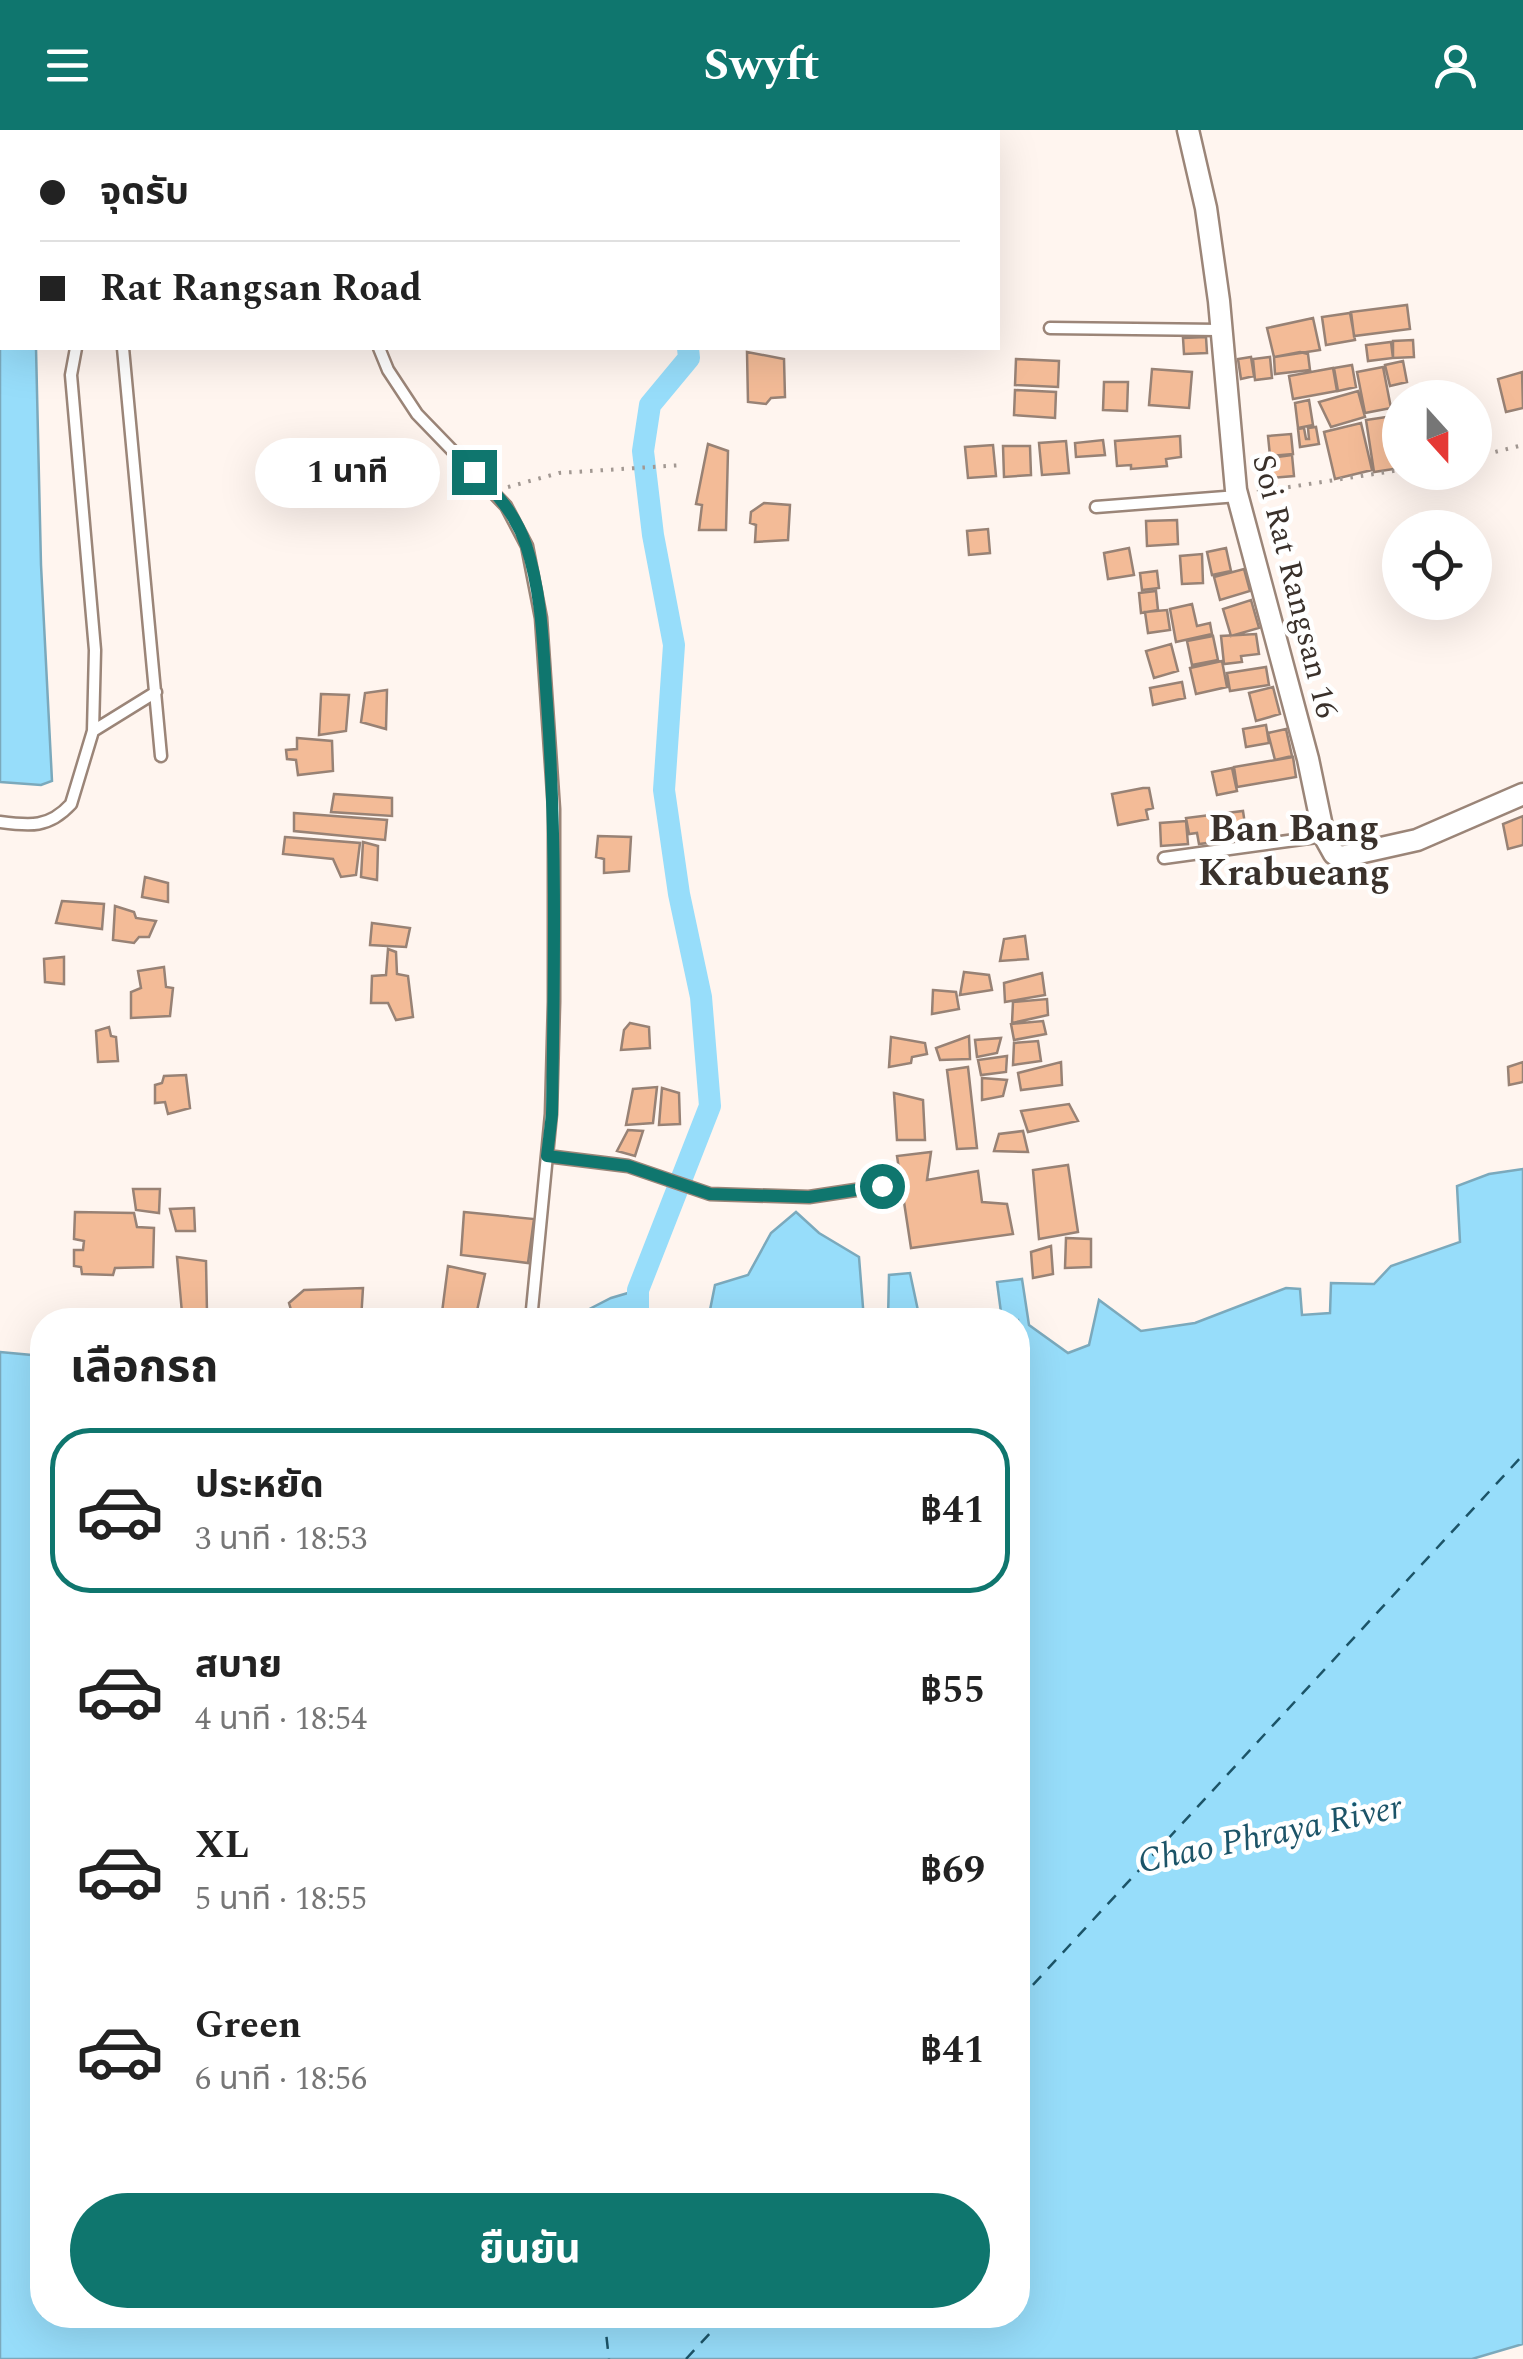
<!DOCTYPE html>
<html lang="th">
<head>
<meta charset="utf-8">
<style>
	body { margin:0; font-family:Spectral,"Noto Sans Thai",serif; background:#f2f2f2; color:#222; height:100vh; display:flex; flex-direction:column; font-size:38px; white-space:nowrap }
	* { box-sizing:border-box; margin:0 }
	p { font-size:32px; color:#767676 }
	.icon { flex:none; width:55px; height:55px; fill:none; stroke:currentColor; stroke-width:2; stroke-linecap:round; stroke-linejoin:round }
	.map { position:relative; flex:1; overflow:hidden }
	.sheet { position:absolute; left:30px; top:1178px; width:1000px; height:1020px; display:flex; flex-direction:column; background:#fff; border-radius:40px; box-shadow:0 10px 40px #0002 }
	.sheet>* { flex:none }
	.top-card { position:absolute; left:0px; top:0px; width:1000px; height:220px; box-shadow:0 10px 40px #0002; display:grid; align-content:center; height:220px; padding:0 40px; background:#fff }
	.needle { width:65px; rotate:159deg }
	.fabs { position:absolute; left:1382px; top:250px; display:grid; gap:20px }
	.fabs a { display:grid; place-items:center; width:110px; height:110px; border-radius:50%; background:#fff; box-shadow:0 10px 40px #0002; font-size:50px }
	.end { position:absolute; width:45px; height:45px; margin:-22px; border:12px solid #0f766e; background:#fff; box-shadow:0 0 0 5px #fff }
	.from { border-radius:50% }
	.bubble { position:absolute; height:70px; border-radius:35px; background:#fff; box-shadow:0 10px 40px #0002; font-size:32px; font-weight:700; line-height:70px; text-align:center }
	.top-card b { display:flex; align-items:center; gap:35px; height:95px; font-size:38px }
	.top-card b+b { border-top:2px solid #e0e0e0 }
	.top-card i { width:25px; height:25px; background:#222 }
	ul { padding:0; list-style:none }
	li { display:flex; align-items:center; gap:30px; height:165px; margin:0 20px 15px; padding:0 20px; border:5px solid transparent; border-radius:40px }
	li div { flex:1 }
	li b { display:block; font-size:38px }
	li em { font-style:normal; font-weight:700 }
	li.selected { border-color:#0f766e }
	li>.icon { width:90px; height:90px; stroke-width:1.5 }
	h2 { padding:0 40px; font-size:45px; line-height:120px }
	.primary-button { display:flex; gap:20px; margin-top:auto; padding:20px 40px }
	.primary-button a { flex:1; height:115px; border-radius:60px; background:#0f766e; color:#fff; font-size:40px; font-weight:700; line-height:115px; text-align:center }
	header { display:flex; justify-content:space-between; align-items:center; height:130px; padding:0 40px; background:#0f766e; color:#fff; font-size:45px; font-weight:700 }
	.map>svg:first-child { display:block }
	.water { fill:#97ddfa; stroke:#7ba9bc; stroke-width:2.5 }
	.lines { fill:none; stroke-linecap:round; stroke-linejoin:round }
	.canal { stroke:#97ddfa; stroke-width:22 }
	.ferry { stroke:#1c5468; stroke-width:2.5; stroke-dasharray:12 10; stroke-linecap:butt }
	.building { fill:#f3bb97; stroke:#988275; stroke-width:2.5 }
	.lane-casing { stroke:#9b8578; stroke-width:15 }
	.street-casing { stroke:#9b8578; stroke-width:25 }
	.path { stroke:#a29892; stroke-width:4; stroke-dasharray:2.5 8; stroke-linecap:butt }
	.lane { stroke:#fff; stroke-width:10 }
	.street { stroke:#fff; stroke-width:20 }
	.route { stroke:#0f766e; stroke-width:12 }
	.labels { text-anchor:middle; stroke-width:9; stroke-linejoin:round; paint-order:stroke }
	.street-label { font-size:32px; fill:#3a312b; stroke:#fff }
	.water-label { font-size:35px; font-style:italic; fill:#1c5468; stroke:#fff }
	.quarter-label { font-size:38px; font-weight:bold; fill:#3a312b; stroke:#fff }
</style>
</head>
<body>
<header><svg class="icon" aria-label="menu" viewBox="0 0 24 24"><path d="M4 6h16M4 12h16M4 18h16"/></svg>Swyft<svg class="icon" aria-label="person" viewBox="0 0 24 24"><circle cx="12" cy="8" r="4"/><path d="M4 21q1-7 8-7t8 7"/></svg></header>
<div class="map">
<svg width="1523" height="2229" viewBox="0 0 1523 2229">
	<rect width="100%" height="100%" fill="#fff5ef"/>
	<!-- water -->
	<path class="water" d="M0 102 2 218H36L41 435 52 651 41 655 0 652Z
		M1523 1039V2214L1472 2229H0V1222L42 1226V2185H1018V1190H1002L997 1152 1022 1149 1029 1195 1068 1223 1089 1215 1099 1170 1141 1201 1195 1193 1286 1158 1300 1159 1302 1185 1330 1183 1331 1153 1374 1154 1391 1136 1460 1112 1457 1056 1489 1044Z
		M796 1082 819 1103 859 1127 864 1190H708L715 1155 748 1145 771 1103Z
		M910 1143 920 1190H888L889 1145Z
		M638 1160 654 1190H568L611 1168Z"/>
	<g class="lines">
		<!-- canal -->
		<path class="canal" d="M676 2V0
			M638 1190V1160L710 976 701 867 679 764 664 660 674 515 653 405 643 321 650 275 689 228 688 218"/>
		<!-- ferry -->
		<path class="ferry" d="M1018 1871 1523 1325
			M604 2185 609 2229
			M686 2229 727 2185"/>
	</g>
	<!-- building -->
	<path class="building" d="M1407 175 1410 199 1354 206 1351 182Z
		M1350 183 1355 210 1326 215 1322 187Z
		M1313 188 1320 220 1274 227 1267 198Z
		M1206 207 1207 223 1184 224 1183 208Z
		M1413 210 1414 227 1393 228V211Z
		M1391 212 1393 228 1368 231 1366 215Z
		M747 222 784 229 785 267 771 268 766 274 748 272Z
		M1300 222 1308 224 1310 240 1275 244 1274 227Z
		M1251 227 1254 246 1241 249 1238 229Z
		M1270 227 1272 248 1255 250 1253 229Z
		M1016 229 1059 231 1058 257 1015 255Z
		M1403 231 1407 252 1390 256 1385 235Z
		M1352 235 1356 257 1338 261 1334 238Z
		M1383 237 1391 278 1365 283 1357 242Z
		M1333 238 1337 261 1293 269 1289 246Z
		M1152 239 1192 242 1189 278 1149 275Z
		M1522 242 1523 278 1506 282 1498 249Z
		M1104 252H1128L1127 281 1103 280Z
		M1015 260 1056 262 1055 288 1014 285Z
		M1358 261 1365 287 1331 297 1319 272Z
		M1309 270 1313 295 1298 298 1295 273Z
		M1400 285V338L1374 342 1366 290Z
		M1361 293 1372 340 1335 349 1324 302Z
		M1316 297 1319 314 1300 317 1298 299 1304 298 1306 309H1309L1308 298Z
		M1291 304 1293 324 1270 326 1268 306Z
		M1180 306 1181 327 1166 329 1167 336 1131 339V335L1117 336 1115 311Z
		M1103 310 1105 325 1076 327 1075 313Z
		M1066 311 1069 343 1042 345 1039 313Z
		M708 314 728 321 726 400H699L702 375 696 374Z
		M993 315 996 346 968 348 965 317Z
		M1003 316H1030L1031 345 1004 347Z
		M1292 325 1294 346 1271 348 1269 328Z
		M764 373 790 375 788 410 755 412 756 395 750 393 751 382Z
		M1177 390 1178 414 1147 416 1146 391Z
		M988 399 990 423 969 425 967 401Z
		M1129 418 1134 445 1108 449 1104 423Z
		M1226 418 1231 441 1212 445 1207 422Z
		M1202 424 1203 453 1182 454 1180 426Z
		M1244 439 1250 461 1220 470 1214 447Z
		M1157 441 1159 458 1142 460 1140 443Z
		M1156 461 1158 480 1141 483 1139 463Z
		M1251 470 1259 498 1231 506 1223 479Z
		M1192 474 1197 496 1210 493 1212 504 1176 512 1170 479Z
		M1167 480 1170 500 1148 503 1145 482Z
		M1256 504 1259 524 1241 526 1242 532 1224 534 1221 506Z
		M1213 506 1218 530 1192 535 1187 511Z
		M1171 514 1178 541 1154 548 1146 521Z
		M1222 531 1227 557 1196 564 1190 538Z
		M1266 537 1269 555 1230 561 1227 543Z
		M1182 552 1185 568 1153 575 1150 558Z
		M1273 557 1280 584 1256 591 1249 563Z
		M387 560 386 599 361 592 365 563Z
		M321 564 349 565 346 601 319 605Z
		M1266 595 1269 613 1246 617 1243 599Z
		M1286 599 1292 626 1275 630 1268 603Z
		M297 608 332 611 333 641 298 645 296 630 287 629 286 620 297 619Z
		M1293 627 1296 647 1237 657 1234 637Z
		M1232 638 1237 661 1217 665 1212 642Z
		M1143 658H1149L1153 678 1146 680 1148 689 1118 695 1112 664Z
		M334 664 392 668V686L331 682Z
		M1243 681 1247 708 1199 714 1197 703 1189 704 1186 688Z
		M294 683 387 690 385 710 294 701Z
		M1523 686V715L1508 719 1503 694Z
		M1186 691 1188 714 1161 716 1160 693Z
		M598 706 631 707 629 741 604 743V729L596 727Z
		M285 707 360 713 356 745 341 747 333 729 283 724Z
		M363 712 378 716 377 750 361 747Z
		M145 747 168 753V772L142 767Z
		M62 771 104 774 102 799 56 793Z
		M115 776 134 782 136 788 156 791 149 807H139L134 813 113 810Z
		M372 793 410 798 406 817 370 815Z
		M1025 806 1028 829 1000 831 1004 809Z
		M388 819 396 822 397 844 408 846 413 887 396 890 388 873H371L372 846 386 845Z
		M64 827V854L45 852 44 829Z
		M164 837 166 857 173 858 170 886 131 888V862L141 858 138 841Z
		M964 842 989 845 992 860 960 865Z
		M1042 843 1045 865 1005 872 1004 853Z
		M933 860 956 862 959 879 932 884Z
		M1047 869 1048 885 1012 893 1013 872Z
		M1043 891 1046 904 1014 910 1011 894Z
		M630 893 649 897 650 918 621 920 624 900Z
		M109 897 111 906 116 907 118 931 98 932 96 901Z
		M969 906 970 929 940 930 936 918Z
		M891 907 925 913 927 924 912 927 911 933 889 937Z
		M1001 908 997 923 977 927 975 910Z
		M1038 911 1041 931 1013 935 1014 913Z
		M1007 926 1006 942 981 945 978 930Z
		M1061 932 1062 955 1021 960 1018 943Z
		M1523 932V952L1509 955 1508 937Z
		M968 937 977 1018 957 1019 947 940Z
		M186 945 190 978 168 984 165 972 155 973V955L162 953 164 946Z
		M982 948 1007 950 1003 966 982 970Z
		M657 957 653 993 626 995 633 959Z
		M662 958 679 963 680 994 659 995Z
		M894 963 923 970 925 1010H897Z
		M1069 974 1078 991 1028 1002 1021 981Z
		M628 1000 643 1001 635 1026 617 1021Z
		M1023 1001 1028 1022 994 1021 999 1004Z
		M931 1022 927 1050 978 1041 982 1072 1007 1074 1013 1104 911 1118 897 1026Z
		M1068 1035 1078 1102 1039 1109 1033 1040Z
		M133 1059H160L159 1083 136 1080Z
		M194 1078 195 1101H176L170 1079Z
		M75 1082 134 1083 137 1097 154 1098 153 1137 115 1138 113 1145 82 1144 81 1137 74 1136V1120H83L84 1111 74 1109Z
		M464 1082 534 1089 528 1133 461 1125Z
		M1066 1108 1091 1109V1137L1065 1138Z
		M1051 1116 1053 1144 1033 1148 1031 1122Z
		M177 1127 206 1131 207 1183H182Z
		M448 1136 485 1144 475 1190H441Z
		M363 1158 361 1190H294L289 1173 304 1160Z"/>
	<g class="lines">
		<!-- lane casing -->
		<g class="lane-casing">
			<path id="lane" d="M106 0V2
				M329 0 330 2
				M1050 198 1219 200
				M76 218 71 245 95 520 93 601
				M123 218 161 626
				M379 218 388 240 417 284 506 376 527 416 541 488 554 679V872L551 984 531 1190
				M1096 377 1238 366
				M0 692C30 696 49 698 71 674L93 601 156 562
				M1164 728 1324 706
				M547 1026 628 1036 710 1064 809 1067 882 1056"/>
		</g>
		<!-- street casing -->
		<g class="street-casing">
			<path id="street" d="M1188 0 1206 78 1219 171 1236 360 1308 629 1324 706 1334 724 1341 727 1417 710 1523 664"/>
		</g>
		<!-- path -->
		<path class="path" d="M1475 327 1523 315
			M508 357 559 343 683 335
			M1257 362 1400 340"/>
		<!-- lane -->
		<use href="#lane" class="lane"/>
		<!-- street -->
		<use href="#street" class="street"/>
	</g>
	<g class="lines">
		<!-- route -->
		<path class="route" d="M474 342C497 363 516 385 526 415 543 466 543 521 547 573 557 710 554 847 552 984L547 1026 628 1036 710 1064 809 1067 882 1056"/>
	</g>
	<g class="labels">
		<!-- street labels -->
		<g class="street-label">
			<text transform="translate(1296 456) rotate(76)" y="11">Soi Rat Rangsan 16</text>
		</g>
		<!-- water labels -->
		<g class="water-label">
			<text transform="translate(1270 1703) rotate(-12)" y="12">Chao Phraya River</text>
		</g>
		<!-- quarter labels -->
		<g class="quarter-label">
			<text x="1294" y="711">Ban Bang<tspan x="1294" dy="44">Krabueang</tspan></text>
		</g>
	</g>
</svg>
<div class="fabs">
<a><svg class="needle" viewBox="-14 -14 28 28"><path d="M0-13l5 13h-10z" fill="#e53935"/><path d="M0 13l5-13h-10z" fill="#767676"/></svg></a>
<a><svg class="icon" aria-label="locate" viewBox="0 0 24 24"><circle cx="12" cy="12" r="6"/><path d="M12 2v4M12 18v4M2 12h4M18 12h4"/></svg></a>
</div>
<i class="end from" style="left:882px;top:1056px"></i>
<i class="end" style="left:474px;top:342px"></i>
<div class="bubble" style="left:255px;top:308px;width:185px">1 นาที</div>
<div class="top-card">
<b><i class="from"></i>จุดรับ</b>
<b><i></i>Rat Rangsan Road</b>
</div>
<section class="sheet">
<h2>เลือกรถ</h2>
<ul>
<li class="selected"><svg class="icon" aria-label="car" viewBox="0 0 24 24"><path d="M5 17H2v-5l4-1 3-4h7l3 4 3 1v5h-3M9 17h6M6 11h13"/><circle cx="7" cy="17" r="2"/><circle cx="17" cy="17" r="2"/></svg><div><b>ประหยัด</b><p>3 นาที · 18:53</p></div><em>฿41</em></li>
<li><svg class="icon" aria-label="car" viewBox="0 0 24 24"><path d="M5 17H2v-5l4-1 3-4h7l3 4 3 1v5h-3M9 17h6M6 11h13"/><circle cx="7" cy="17" r="2"/><circle cx="17" cy="17" r="2"/></svg><div><b>สบาย</b><p>4 นาที · 18:54</p></div><em>฿55</em></li>
<li><svg class="icon" aria-label="car" viewBox="0 0 24 24"><path d="M5 17H2v-5l4-1 3-4h7l3 4 3 1v5h-3M9 17h6M6 11h13"/><circle cx="7" cy="17" r="2"/><circle cx="17" cy="17" r="2"/></svg><div><b>XL</b><p>5 นาที · 18:55</p></div><em>฿69</em></li>
<li><svg class="icon" aria-label="car" viewBox="0 0 24 24"><path d="M5 17H2v-5l4-1 3-4h7l3 4 3 1v5h-3M9 17h6M6 11h13"/><circle cx="7" cy="17" r="2"/><circle cx="17" cy="17" r="2"/></svg><div><b>Green</b><p>6 นาที · 18:56</p></div><em>฿41</em></li>
</ul>
<div class="primary-button"><a>ยืนยัน</a></div>
</section>
</div>
</body>
</html>
